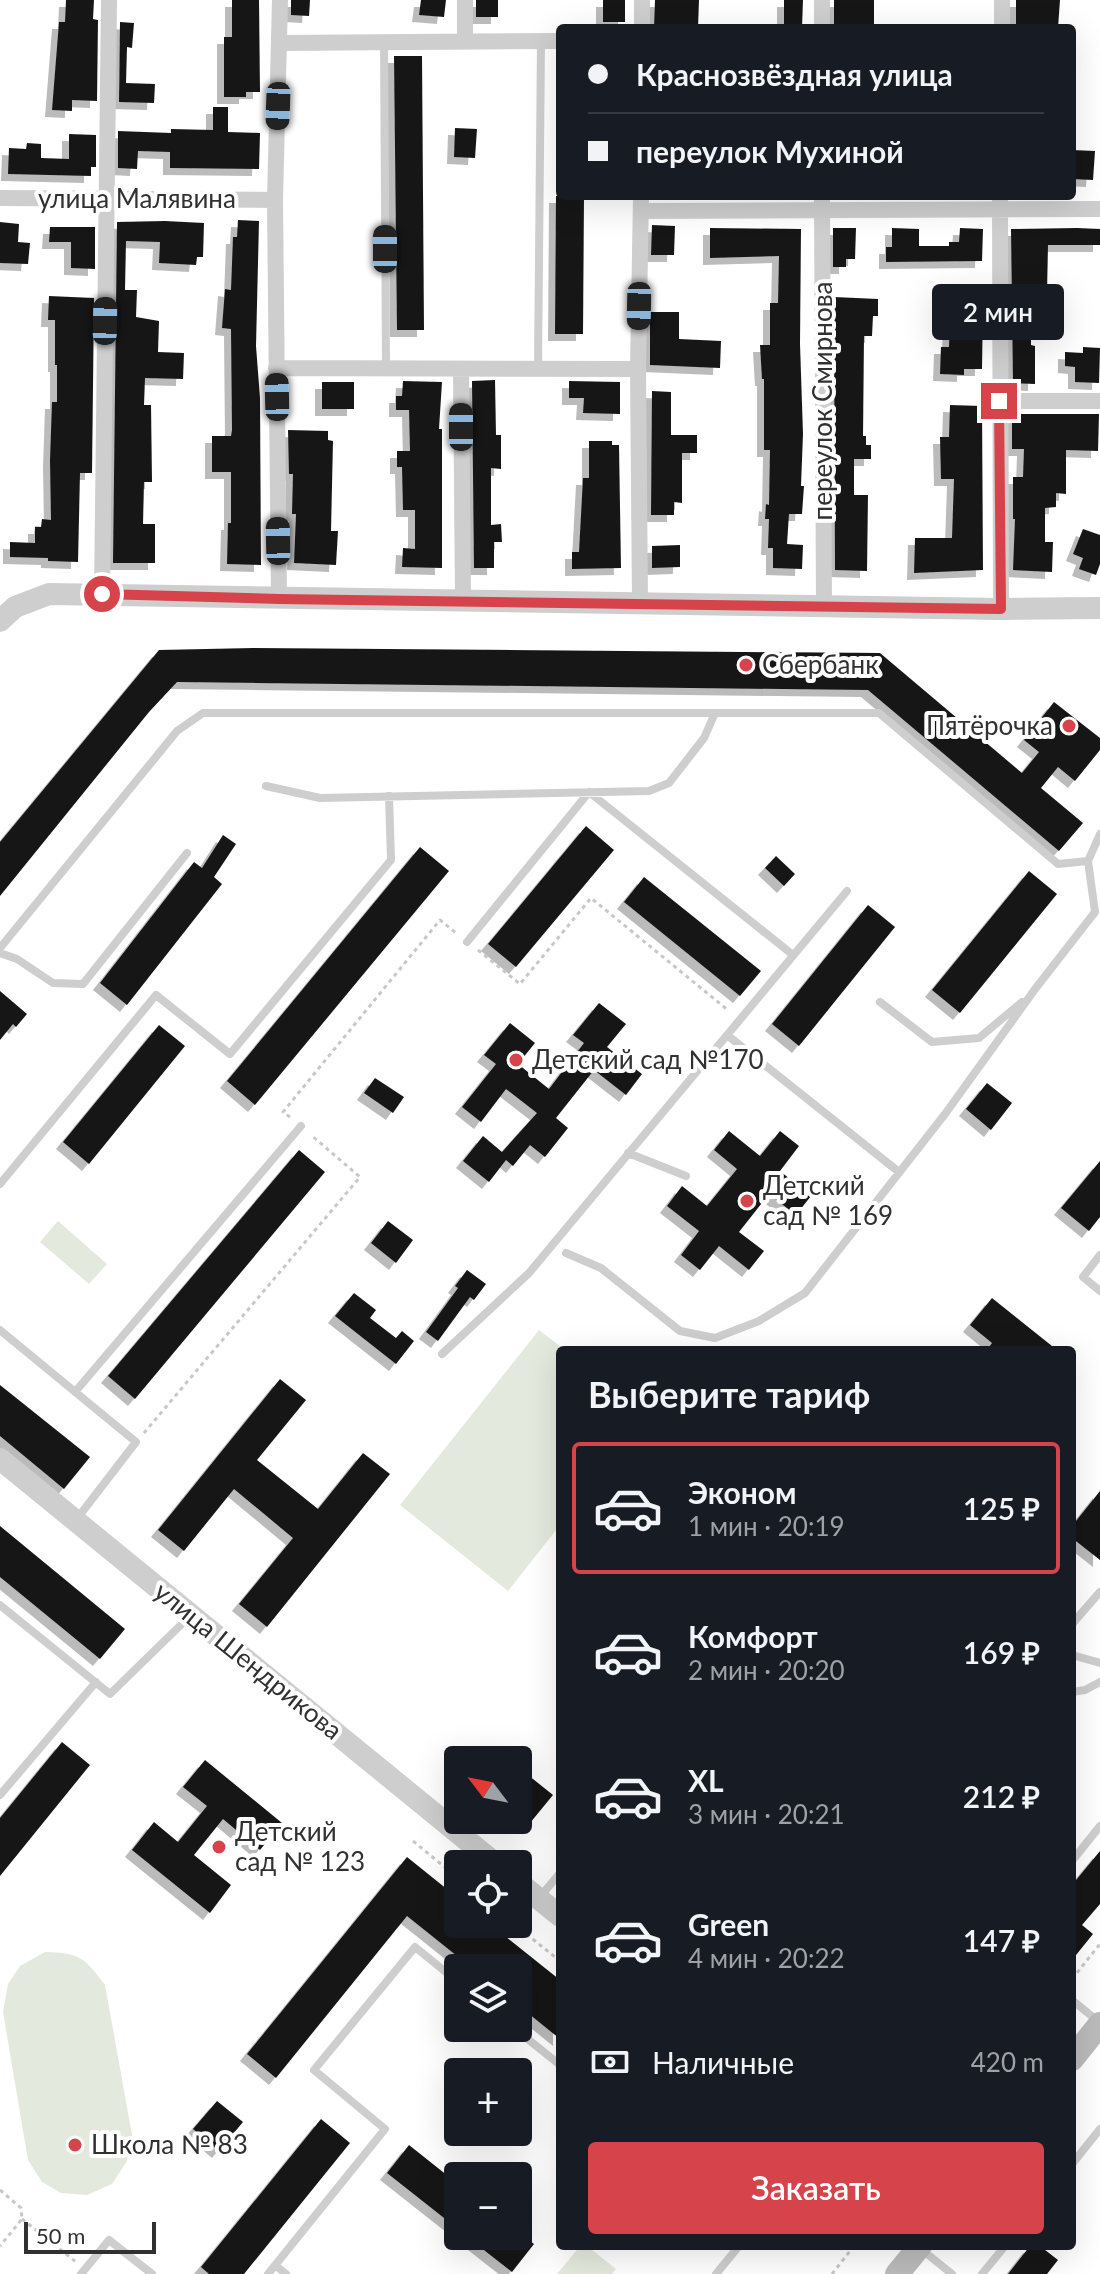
<!DOCTYPE html>
<html lang="ru">
<head>
<meta charset="utf-8">
<style>
	body { margin:0; font-family:Lato,sans-serif; background:#20242c; color:#f1f3f6; height:100vh; display:flex; flex-direction:column; font-size:30px; white-space:nowrap }
	* { box-sizing:border-box; margin:0 }
	p { font-size:26px; color:#9ea1a6 }
	.icon { flex:none; width:44px; height:44px; fill:none; stroke:currentColor; stroke-width:2; stroke-linecap:round; stroke-linejoin:round }
	.map { position:relative; flex:1; overflow:hidden }
	.panel { position:absolute; left:556px; top:1346px; width:520px; height:904px; display:flex; flex-direction:column; background:#171b24; border-radius:8px; box-shadow:0 8px 32px #0002 }
	.panel>* { flex:none }
	.top-card { position:absolute; left:556px; top:24px; width:520px; height:176px; border-radius:8px; box-shadow:0 8px 32px #0002; display:grid; align-content:center; height:176px; padding:0 32px; background:#171b24 }
	.needle { width:52px; rotate:302deg }
	.tools { position:absolute; left:444px; top:1746px; display:grid; gap:16px }
	.tools a { display:grid; place-items:center; width:88px; height:88px; border-radius:8px; background:#171b24; box-shadow:0 8px 32px #0002; font-size:40px }
	.scale { position:absolute; left:24px; bottom:20px; width:132px; box-sizing:border-box; padding-left:8px; border:4px solid #313131; border-top:0; font-size:22px; line-height:28px; white-space:nowrap; color:#313131; -webkit-text-stroke:6px #fff; paint-order:stroke }
	.end { position:absolute; width:36px; height:36px; margin:-18px; border:10px solid #d7434b; background:#fff; box-shadow:0 0 0 4px #fff }
	.from { border-radius:50% }
	.bubble { position:absolute; height:56px; border-radius:8px; background:#171b24; box-shadow:0 8px 32px #0002; font-size:26px; font-weight:600; line-height:56px; text-align:center }
	.car { position:absolute; width:24px; height:48px; margin:-24px -12px; border-radius:10px; box-shadow:0 0 6px 2px #0007; background:linear-gradient(#222 24%,#8ab4d8 0 40%,#222 0 76%,#8ab4d8 0 86%,#222 0) }
	.top-card b { display:flex; align-items:center; gap:28px; height:76px; font-size:30px }
	.top-card b+b { border-top:2px solid #363941 }
	.top-card i { width:20px; height:20px; background:#f1f3f6 }
	ul { padding:0; list-style:none }
	li { display:flex; align-items:center; gap:24px; height:132px; margin:0 16px 12px; padding:0 16px; border:4px solid transparent; border-radius:8px }
	li div { flex:1 }
	li b { display:block; font-size:30px }
	li em { font-style:normal; font-weight:600 }
	li.current { border-color:#d7434b }
	li>.icon { width:72px; height:72px; stroke-width:1.5 }
	h2 { padding:0 32px; font-size:36px; line-height:96px }
	.pay { display:flex; align-items:center; gap:20px; height:88px; padding:0 32px; font-size:30px }
	.pay p { margin-inline-start:auto }
	.cta { display:flex; gap:16px; margin-top:auto; padding:16px 32px }
	.cta a { flex:1; height:92px; border-radius:8px; background:#d7434b; color:#fff; font-size:32px; font-weight:600; line-height:92px; text-align:center }
	.map>svg:first-child { display:block }
	.green { fill:#e4e9dd }
	.building { fill:#181818; filter:url(#shadow) }
	.lines { fill:none; stroke-linecap:round; stroke-linejoin:round }
	.path { stroke:#c8c8c8; stroke-width:3; stroke-dasharray:4 4; stroke-linecap:butt }
	.service { stroke:#cecece; stroke-width:8 }
	.minor { stroke:#cecece; stroke-width:16 }
	.tertiary { stroke:#cecece; stroke-width:22 }
	.secondary { stroke:#bbb; stroke-width:24 }
	.route { stroke:#d7434b; stroke-width:10 }
	.poi-dot { fill:#d7434b; stroke:#fff; stroke-width:3 }
	.labels { text-anchor:middle; stroke-width:8; stroke-linejoin:round; paint-order:stroke }
	.street-label { font-size:26px; fill:#313131; stroke:#fff }
	.poi-label { font-size:26px; fill:#313131; stroke:#fff; text-anchor:start }
</style>
</head>
<body>
<div class="map">
<svg width="1100" height="2274" viewBox="0 0 1100 2274">
	<defs>
		<filter id="shadow"><feDropShadow dx="-7" dy="7" stdDeviation="0" flood-color="#0004"/></filter>
	</defs>
	<rect width="100%" height="100%" fill="#fff"/>
	<!-- green -->
	<path class="green" d="M58 1221 107 1264 89 1284 40 1242Z
		M539 1330 565 1350H560V1525L508 1591 400 1505Z
		M45 1952C80 1953 84 1957 105 1985L132 2135 127 2161 112 2184 87 2195 61 2193 42 2182 28 2160 3 2012 8 1984 20 1966Z
		M580 2246H587L616 2269 612 2274H557Z"/>
	<!-- building -->
	<path class="building" d="M66 0H94L93 19 98 20 97 101 72 100V111L52 110 59 22H65Z
		M232 0H259L260 92H246V97H224V37H232Z
		M291 0H310L309 16 291 15Z
		M421 0H446L444 17 419 15Z
		M476 0H498V17H476Z
		M603 0H625V22H603Z
		M655 0H699L698 28H654Z
		M784 0H803L802 28H784Z
		M834 0H874V28H834Z
		M1016 0H1060L1058 28H1016Z
		M120 22 134 23 132 48 127 47 126 83 155 84 154 103 119 102Z
		M394 56H422L424 330H397Z
		M213 107H228V132L260 133 259 169 170 168V152L138 151 137 169 118 168V131L171 133V129L213 130Z
		M455 128 477 129 475 158 454 157Z
		M69 134 96 135V167H91V176L8 174 9 148 26 149 27 143 41 144V158L69 159Z
		M1072 150 1095 151 1093 180 1072 179Z
		M556 196H584L583 334H555Z
		M238 220 259 221 256 346 260 398 261 565 227 564 228 523H231V472H212V436H231L232 430 231 329 222 328 225 289 231 290 233 237H237Z
		M165 221 204 223 203 257H197L196 265 159 263 160 242 126 241 125 290H137L136 317 159 321 158 352 184 353 183 379 145 378 144 405H151L152 482H144L143 524H155V563H113L117 222Z
		M0 222 19 224 18 242 30 243 28 264 0 263Z
		M652 225 675 226 674 255H651Z
		M50 227H95V269L71 268V242H49Z
		M710 228 801 229 800 344 803 434 801 486H804L802 514H789L787 544 803 545 802 569 773 568V548H768L769 519H765L766 504 769 505 770 450H764V379H762L760 345H770V303H778L779 256 710 258Z
		M833 228H856L855 259H846V267H833Z
		M892 228 919 229V246H949V242H959L960 228 983 229 982 261 886 262V247H892Z
		M1077 228 1100 229V245H1048L1047 294H1035L1034 313H1031V345L1035 346V384L1013 383 1011 229Z
		M49 296 94 298 92 473H80L78 562 48 561V558L10 557V542L35 543V527H41L42 519 51 520 50 460 52 402H57V365H55V320H48Z
		M834 297 878 299V316H873L872 336H864L863 436H866V445H871V459H854V495H868L867 571 835 570Z
		M970 303 983 304 982 369H964V375L940 374 941 347H949L950 315H969Z
		M650 312H679V339L721 341 720 368 650 365Z
		M1083 347 1100 348 1099 383 1075 382V367L1065 366V352L1083 353Z
		M495 380 496 435H501V469L491 468V525L501 524 502 542H494V568H474L472 381Z
		M403 381 442 382 439 429H442V568L402 567 403 548 415 549V510H403L402 467H397V451H410L409 410H396V396H402Z
		M569 381 620 382V414L583 413 584 398H569Z
		M322 382H354V409H322Z
		M652 391 671 392V435H697V453H682V503L674 502V515H651Z
		M950 405 982 406 983 570 914 573 915 538H952L954 479H941L940 437H949Z
		M1012 414H1099L1098 451 1066 450V494L1056 493V507L1045 508V542H1053L1052 572 1013 570 1015 519H1013V477H1023L1024 449H1012Z
		M288 430 328 431V440L333 441 331 531H338L336 565 294 563 296 514H292L293 474H289Z
		M589 441H612V445H619L621 568 572 569V552H579L583 478H589Z
		M1083 529 1100 535V564L1096 575 1079 569 1083 558 1073 554Z
		M680 545V567L652 568V546Z
		M253 648 880 653 1022 773 1039 752 1024 740 1054 702 1100 738V750L1075 781 1058 767 1041 788 1083 823 1059 851 868 690 177 682 149 712 0 896V842L159 650Z
		M586 826 614 850 516 967 488 944Z
		M223 835 236 844 214 877 222 884 127 1005 100 983 194 862 202 868Z
		M420 847 449 871 255 1105 227 1081Z
		M776 856 795 874 784 886 765 868Z
		M1029 871 1057 894 960 1013 932 990Z
		M644 877 761 971 740 996 624 902Z
		M868 905 895 927 799 1046 772 1024Z
		M0 991 27 1014 16 1027 13 1024 0 1040Z
		M599 1003 626 1024 607 1047 642 1074 626 1095 594 1070 556 1118 568 1128 545 1157 530 1145 513 1166 506 1160 489 1182 463 1161 483 1136 502 1152 537 1113 506 1089 481 1122 462 1107 496 1064 484 1055 510 1023 535 1043 518 1064 549 1089 584 1043 573 1035Z
		M159 1025 185 1046 89 1164 63 1142Z
		M375 1078 404 1097 393 1113 364 1093Z
		M987 1083 1012 1103 991 1130 966 1109Z
		M729 1131 760 1156 780 1131 799 1146 780 1171 811 1196 796 1215 769 1194 739 1232 764 1251 749 1270 719 1246 700 1270 681 1255 699 1231 667 1206 682 1186 707 1206 737 1169 714 1150Z
		M299 1150 325 1172 135 1399 108 1376Z
		M1100 1161V1217L1089 1231 1061 1208Z
		M388 1221 413 1240 396 1263 371 1243Z
		M467 1270 486 1284 474 1300 470 1297 438 1341 426 1332 458 1288 455 1286Z
		M354 1293 376 1310 370 1318 396 1338 402 1331 414 1341 396 1364 335 1316Z
		M992 1298 1057 1350H987L992 1343 970 1325Z
		M280 1379 306 1400 257 1460 318 1509 363 1453 390 1474 267 1627 239 1604 293 1538 234 1489 184 1551 158 1530Z
		M0 1385 90 1457 64 1489 0 1436Z
		M1100 1491V1560L1072 1538V1526Z
		M0 1526 125 1629 100 1659 0 1577Z
		M62 1742 90 1765 0 1876V1818Z
		M205 1760 282 1823 260 1850 223 1819 194 1855 231 1885 210 1913 132 1850 154 1822 178 1842 207 1806 183 1787Z
		M518 1767 553 1795 530 1823 518 1813Z
		M1100 1851V1904L1082 1925 1093 1934 1072 1960V1885Z
		M407 1857 458 1898V1924H490L560 1980V2039L518 2005V1968H472L407 1916 276 2078 247 2054Z
		M217 2101 243 2122 219 2151 193 2129Z
		M321 2119 350 2143 244 2274H209L201 2267Z
		M409 2145 458 2184V2229L387 2173Z
		M466 2236H523L534 2244 512 2272Z
		M1030 2246H1040L1058 2260 1047 2274H1008Z"/>
	<g class="lines">
		<!-- path -->
		<path class="path" d="M478 950 520 984 591 898 729 1011
			M290 1117 283 1112 440 920 456 933
			M144 1433 360 1177 311 1135
			M413 1841 458 1878
			M514 1924 560 1961
			M1072 1979 1100 1944
			M0 2190 21 2208 22 2219 0 2246
			M22 2219 76 2262
			M832 2274 854 2246"/>
		<!-- service -->
		<path class="service" d="M384 42 386 368
			M538 369 541 41
			M266 786 320 798 649 791 669 783 704 738 715 713
			M467 942 589 792 793 955
			M0 948 177 731 203 713H879L1058 864 1088 861
			M0 953 17 959 53 983 83 984 187 853
			M1032 993 1095 912 1088 861 1100 834
			M880 1002 932 1042 979 1038 1022 1002
			M727 1035 899 1172
			M628 1153 686 1176
			M0 1184 156 995 230 1054 391 860 389 796
			M566 1253 601 1268 680 1331 715 1338 759 1321 805 1293 945 1114 1033 992
			M1100 1255 1083 1277 1100 1291
			M0 1330 136 1442 76 1520
			M442 1354 529 1273 847 891
			M75 1392 301 1126
			M0 1605 110 1694 191 1615
			M1072 1624 1100 1592
			M1072 1655 1100 1663
			M1072 1692 1085 1690 1100 1682
			M0 1795 96 1682
			M1072 1861 1100 1826
			M540 1897 560 1873
			M1072 2000 1099 2022
			M514 2028 560 2065
			M1072 2164 1100 2129
			M921 2249 952 2274
			M275 2265 286 2274
			M81 2274 109 2240 152 2274
			M268 2274 385 2129 314 2070 415 1947 458 1982
			M716 2274 739 2246
			M982 2274 1005 2246"/>
		<!-- minor -->
		<path class="minor" d="M465 0V40
			M822 0V28
			M642 28V0
			M1002 28V0
			M280 43 560 41
			M822 196 824 606
			M1000 196 1001 609
			M0 198 275 200
			M641 211 1100 209
			M276 368 638 369
			M461 369 463 600
			M999 401H1100
			M102 594 109 0
			M279 599 275 200 280 0
			M640 603 638 369 641 196"/>
		<!-- tertiary -->
		<path class="tertiary" d="M0 621 15 607 49 594 1001 609 1100 608
			M0 1459 496 1864
			M518 1882 560 1916"/>
		<!-- secondary -->
		<path class="secondary" d="M1072 2059 1100 2024
			M897 2274 920 2246"/>
	</g>
	<g class="lines">
		<!-- route -->
		<path class="route" d="M102 594 279 599 1001 609 999 401"/>
	</g>
	<!-- markers -->
	<g class="poi-dot">
		<circle cx="746" cy="665" r="8"/>
		<circle cx="1069" cy="726" r="8"/>
		<circle cx="516" cy="1060" r="8"/>
		<circle cx="747" cy="1201" r="8"/>
		<circle cx="219" cy="1847" r="8"/>
		<circle cx="75" cy="2145" r="8"/>
	</g>
	<g class="labels">
		<!-- street labels -->
		<g class="street-label">
			<text x="137" y="208">улица Малявина</text>
			<text transform="translate(823 401) rotate(-90)" y="9">переулок Смирнова</text>
			<text transform="translate(248 1661) rotate(39)" y="9">улица Шендрикова</text>
		</g>
		<!-- poi labels -->
		<g class="poi-label">
			<text x="762" y="674">Сбербанк</text>
			<text x="1053" y="735" text-anchor="end">Пятёрочка</text>
			<text x="532" y="1069">Детский сад №170</text>
			<text x="763" y="1195">Детский<tspan x="763" dy="30">сад № 169</tspan></text>
			<text x="235" y="1841">Детский<tspan x="235" dy="30">сад № 123</tspan></text>
			<text x="91" y="2154">Школа № 83</text>
		</g>
	</g>
</svg>
<div class="tools">
<a><svg class="needle" viewBox="-14 -14 28 28"><path d="M0-13l5 13h-10z" fill="#e53935"/><path d="M0 13l5-13h-10z" fill="#9ea1a6"/></svg></a>
<a><svg class="icon" aria-label="locate" viewBox="0 0 24 24"><circle cx="12" cy="12" r="6"/><path d="M12 2v4M12 18v4M2 12h4M18 12h4"/></svg></a>
<a><svg class="icon" aria-label="layers" viewBox="0 0 24 24"><path d="M12 4l9 5-9 5-9-5zM3 14l9 5 9-5"/></svg></a>
<a>+</a>
<a>−</a>
</div>
<div class="scale">50 m</div>
<i class="end from" style="left:102px;top:594px"></i>
<i class="end" style="left:999px;top:401px"></i>
<div class="bubble" style="left:932px;top:284px;width:132px">2 мин</div>
<i class="car" style="left:278px;top:106px;rotate:182deg"></i>
<i class="car" style="left:385px;top:249px;rotate:0deg"></i>
<i class="car" style="left:639px;top:306px;rotate:181deg"></i>
<i class="car" style="left:105px;top:321px;rotate:1deg"></i>
<i class="car" style="left:277px;top:397px;rotate:359deg"></i>
<i class="car" style="left:461px;top:427px;rotate:0deg"></i>
<i class="car" style="left:278px;top:541px;rotate:359deg"></i>
<div class="top-card">
<b><i class="from"></i>Краснозвёздная улица</b>
<b><i></i>переулок Мухиной</b>
</div>
<section class="panel">
<h2>Выберите тариф</h2>
<ul>
<li class="current"><svg class="icon" aria-label="car" viewBox="0 0 24 24"><path d="M5 17H2v-5l4-1 3-4h7l3 4 3 1v5h-3M9 17h6M6 11h13"/><circle cx="7" cy="17" r="2"/><circle cx="17" cy="17" r="2"/></svg><div><b>Эконом</b><p>1 мин · 20:19</p></div><em>125 ₽</em></li>
<li><svg class="icon" aria-label="car" viewBox="0 0 24 24"><path d="M5 17H2v-5l4-1 3-4h7l3 4 3 1v5h-3M9 17h6M6 11h13"/><circle cx="7" cy="17" r="2"/><circle cx="17" cy="17" r="2"/></svg><div><b>Комфорт</b><p>2 мин · 20:20</p></div><em>169 ₽</em></li>
<li><svg class="icon" aria-label="car" viewBox="0 0 24 24"><path d="M5 17H2v-5l4-1 3-4h7l3 4 3 1v5h-3M9 17h6M6 11h13"/><circle cx="7" cy="17" r="2"/><circle cx="17" cy="17" r="2"/></svg><div><b>XL</b><p>3 мин · 20:21</p></div><em>212 ₽</em></li>
<li><svg class="icon" aria-label="car" viewBox="0 0 24 24"><path d="M5 17H2v-5l4-1 3-4h7l3 4 3 1v5h-3M9 17h6M6 11h13"/><circle cx="7" cy="17" r="2"/><circle cx="17" cy="17" r="2"/></svg><div><b>Green</b><p>4 мин · 20:22</p></div><em>147 ₽</em></li>
</ul>
<div class="pay"><svg class="icon" aria-label="cash" viewBox="0 0 24 24"><path d="M3 7h18v10H3z"/><circle cx="12" cy="12" r="2"/></svg>Наличные<p>420 m</p></div>
<div class="cta"><a>Заказать</a></div>
</section>
</div>
</body>
</html>
